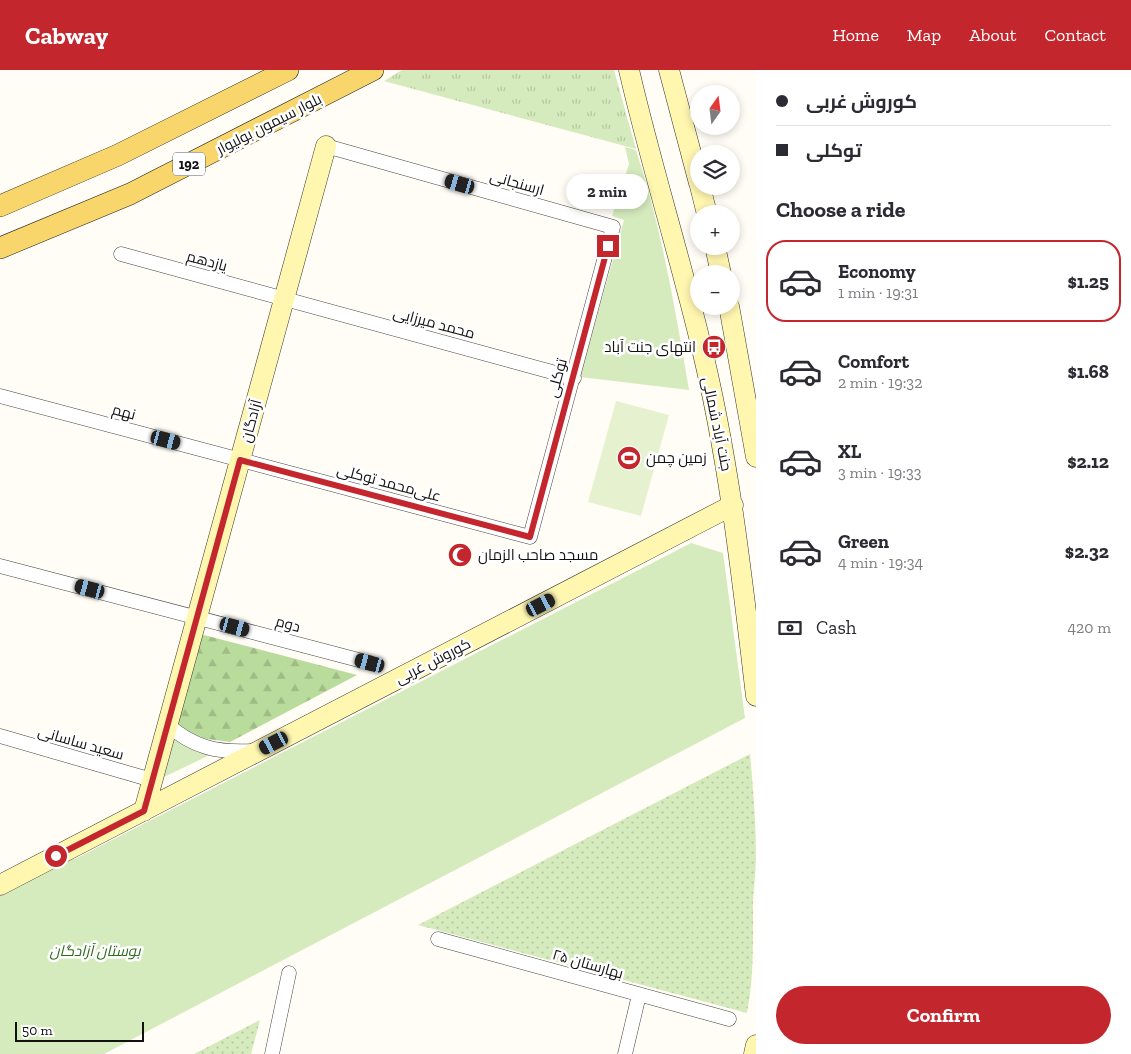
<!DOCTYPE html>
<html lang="en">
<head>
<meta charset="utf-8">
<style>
	body { margin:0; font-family:"Zilla Slab",Cairo,serif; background:#f7f7f7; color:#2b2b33; height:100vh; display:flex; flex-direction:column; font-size:19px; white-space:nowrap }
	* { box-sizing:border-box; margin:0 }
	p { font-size:16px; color:#7c7c81 }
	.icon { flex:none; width:28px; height:28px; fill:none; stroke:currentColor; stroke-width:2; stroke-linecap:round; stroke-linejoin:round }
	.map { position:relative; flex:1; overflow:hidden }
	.details { display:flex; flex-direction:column; background:#fff; width:375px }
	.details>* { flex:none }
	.guide { display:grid; align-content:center; height:110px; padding:0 20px; background:#fff }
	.needle { width:32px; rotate:14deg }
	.controls { position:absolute; left:690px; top:15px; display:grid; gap:10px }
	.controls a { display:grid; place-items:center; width:50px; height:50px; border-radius:50%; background:#fff; box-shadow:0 2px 8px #0003; font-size:25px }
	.scale { position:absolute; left:15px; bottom:12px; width:129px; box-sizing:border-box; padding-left:5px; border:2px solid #111; border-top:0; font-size:14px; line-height:18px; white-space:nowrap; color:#111; -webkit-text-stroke:4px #fff; paint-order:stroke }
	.end { position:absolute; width:22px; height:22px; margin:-11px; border:6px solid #c4262e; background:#fff; box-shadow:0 0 0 2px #fff }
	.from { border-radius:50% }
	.bubble { position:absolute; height:35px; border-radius:18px; background:#fff; box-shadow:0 2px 8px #0003; font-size:16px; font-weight:700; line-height:35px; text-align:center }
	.car { position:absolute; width:15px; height:30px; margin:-15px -8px; border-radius:6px; box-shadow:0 0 4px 1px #0007; background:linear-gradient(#222 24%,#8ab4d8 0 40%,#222 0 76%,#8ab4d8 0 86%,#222 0) }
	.guide b { display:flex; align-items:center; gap:18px; height:48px; font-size:19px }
	.guide b+b { border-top:1px solid #e1e1e2 }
	.guide i { width:12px; height:12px; background:#2b2b33 }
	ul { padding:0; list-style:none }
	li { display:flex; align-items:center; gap:15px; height:82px; margin:0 10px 8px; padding:0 10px; border:2px solid transparent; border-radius:20px }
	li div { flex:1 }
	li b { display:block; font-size:19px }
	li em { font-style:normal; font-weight:700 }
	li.on { border-color:#c4262e }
	li>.icon { width:45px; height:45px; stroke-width:1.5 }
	h2 { padding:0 20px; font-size:22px; line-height:60px }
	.pay { display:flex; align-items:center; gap:12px; height:55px; padding:0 20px; font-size:19px }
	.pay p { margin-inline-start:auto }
	.primary-button { display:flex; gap:10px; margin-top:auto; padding:10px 20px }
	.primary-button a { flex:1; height:58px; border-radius:30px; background:#c4262e; color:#fff; font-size:20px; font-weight:700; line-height:58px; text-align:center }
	header { display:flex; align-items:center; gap:30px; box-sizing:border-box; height:70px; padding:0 25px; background:#c4262e; color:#fff }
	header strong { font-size:24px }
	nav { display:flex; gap:28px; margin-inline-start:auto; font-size:18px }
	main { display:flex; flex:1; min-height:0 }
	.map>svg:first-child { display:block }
	.grass { fill:url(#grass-tufts) }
	.forest { fill:url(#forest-firs) }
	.park { fill:url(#park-dots) }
	.garden { fill:#d5ebbd }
	.pitch { fill:#e6f2cf }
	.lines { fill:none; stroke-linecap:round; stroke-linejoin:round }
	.street-casing { stroke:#444; stroke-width:15 }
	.secondary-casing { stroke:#333; stroke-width:21 }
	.primary-casing { stroke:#222; stroke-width:22 }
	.street { stroke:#fff; stroke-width:14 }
	.secondary { stroke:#fff6b0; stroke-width:20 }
	.primary { stroke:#f9d66b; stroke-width:21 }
	.route { stroke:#c4262e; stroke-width:6 }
	.labels { text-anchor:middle; stroke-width:5; stroke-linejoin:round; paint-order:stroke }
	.shield { fill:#fff; stroke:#585858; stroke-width:1 }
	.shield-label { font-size:14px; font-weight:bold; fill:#111 }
	.street-label { font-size:15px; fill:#111; stroke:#fff }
	.poi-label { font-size:15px; fill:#111; stroke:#fff; text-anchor:start }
	.park-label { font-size:15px; font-style:italic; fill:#2f6b1f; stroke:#fff }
</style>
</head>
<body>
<header>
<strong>Cabway</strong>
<nav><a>Home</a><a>Map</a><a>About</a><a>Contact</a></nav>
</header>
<main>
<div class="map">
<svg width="756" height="984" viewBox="0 0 756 984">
	<defs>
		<pattern id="grass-tufts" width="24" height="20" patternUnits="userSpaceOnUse" patternTransform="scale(1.25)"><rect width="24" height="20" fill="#d5ebbd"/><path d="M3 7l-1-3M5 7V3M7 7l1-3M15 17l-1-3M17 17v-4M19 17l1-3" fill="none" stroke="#b6c8a1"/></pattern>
		<pattern id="forest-firs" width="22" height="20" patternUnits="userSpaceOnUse" patternTransform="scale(1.25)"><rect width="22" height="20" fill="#b9dc9c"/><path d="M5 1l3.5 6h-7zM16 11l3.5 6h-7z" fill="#9ebc85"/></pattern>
		<pattern id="park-dots" width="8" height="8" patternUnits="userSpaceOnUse" patternTransform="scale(1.25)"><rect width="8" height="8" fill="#d5ebbd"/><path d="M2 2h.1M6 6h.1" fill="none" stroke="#b6c8a1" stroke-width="1.8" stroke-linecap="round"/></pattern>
	</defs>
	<rect width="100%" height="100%" fill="#fffdf5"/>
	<!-- grass -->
	<path class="grass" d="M402 0H614L636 79 384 11Z"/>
	<!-- forest -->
	<path class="forest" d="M200 564 357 605 230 672 200 668 179 660 177 643Z"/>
	<!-- park -->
	<path class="park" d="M750 684C753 718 756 752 756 787 756 803 753 820 753 836 753 872 754 907 747 943L418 855Z
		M260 950 251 984H194Z"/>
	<!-- garden -->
	<path class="garden" d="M625 77 636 80C662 160 675 238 689 320L580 307 624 150 612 146 629 94Z
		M691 473 723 483 745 648 104 984H0V823L56 786 75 789Z
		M172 665C184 677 197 680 214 683L164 707Z"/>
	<!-- pitch -->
	<path class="pitch" d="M616 331 669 345 641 446 588 432Z"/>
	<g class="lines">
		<!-- street casing -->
		<g class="street-casing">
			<path id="street" d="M121 184 574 308
				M0 326 530 467 613 157 326 76
				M0 496 370 593
				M167 654C193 678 219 683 253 681
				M0 666 152 710
				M438 869 729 949
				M272 984 289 903
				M625 984 639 925"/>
		</g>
		<!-- secondary casing -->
		<g class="secondary-casing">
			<path id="secondary" d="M629 0C650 91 678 180 700 271 729 388 742 507 756 626
				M669 0 699 113
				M700 116 707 144
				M715 176 721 204
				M729 236 756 387
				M144 741 326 76
				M0 815 733 435
				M754 984 756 975"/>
		</g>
		<!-- primary casing -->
		<g class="primary-casing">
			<path id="primary" d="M0 136 118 85 288 0
				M0 178 130 124 373 0"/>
		</g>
		<!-- street -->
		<use href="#street" class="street"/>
		<!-- secondary -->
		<use href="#secondary" class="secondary"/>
		<!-- primary -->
		<use href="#primary" class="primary"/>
	</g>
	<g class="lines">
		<!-- route -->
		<path class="route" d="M56 786 144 741 240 390 530 467 608 176"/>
	</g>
	<!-- icons -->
	<defs>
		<g id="bus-disc" transform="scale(1.25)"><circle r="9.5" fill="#c4262e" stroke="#fff"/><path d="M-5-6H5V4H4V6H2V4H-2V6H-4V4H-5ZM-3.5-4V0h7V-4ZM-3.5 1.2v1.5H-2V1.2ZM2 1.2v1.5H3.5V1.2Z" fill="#fff"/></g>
		<g id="stadium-disc" transform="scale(1.25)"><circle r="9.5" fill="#c4262e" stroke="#fff"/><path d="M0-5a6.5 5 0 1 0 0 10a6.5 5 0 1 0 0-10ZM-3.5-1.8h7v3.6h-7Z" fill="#fff"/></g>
		<g id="mosque-disc" transform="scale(1.25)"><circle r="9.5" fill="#c4262e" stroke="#fff"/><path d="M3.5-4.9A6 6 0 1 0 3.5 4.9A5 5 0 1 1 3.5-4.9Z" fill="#fff"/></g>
	</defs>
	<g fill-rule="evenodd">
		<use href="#bus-disc" x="714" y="277"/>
		<use href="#stadium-disc" x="629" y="388"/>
		<use href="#mosque-disc" x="460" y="485"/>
	</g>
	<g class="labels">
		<!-- shield labels -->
		<rect class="shield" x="173" y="82.5" width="32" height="23" rx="4"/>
		<g class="shield-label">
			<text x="189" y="99">192</text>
		</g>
		<!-- street labels -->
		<g class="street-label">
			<text transform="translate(269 54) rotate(-27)" y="5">بلوار سیمون بولیوار</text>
			<text transform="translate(517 113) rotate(16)" y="5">ارسنجانی</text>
			<text transform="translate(207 191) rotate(15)" y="5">یازدهم</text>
			<text transform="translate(434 253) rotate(15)" y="5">محمد میرزایی</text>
			<text transform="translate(557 308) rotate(-75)" y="5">توکلی</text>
			<text transform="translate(124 342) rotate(15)" y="5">نهم</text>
			<text transform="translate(251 351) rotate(-75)" y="5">آزادگان</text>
			<text transform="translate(717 354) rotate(78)" y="5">جنت آباد شمالی</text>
			<text transform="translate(389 413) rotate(15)" y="5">علی‌محمد توکلی</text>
			<text transform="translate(288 554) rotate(15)" y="5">دوم</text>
			<text transform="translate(433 591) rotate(-27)" y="5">کوروش غربی</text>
			<text transform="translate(81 673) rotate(16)" y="5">سعید ساسانی</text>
			<text transform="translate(588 894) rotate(16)" y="5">بهارستان ۲۵</text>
		</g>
		<!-- poi labels -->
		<g class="poi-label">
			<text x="696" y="282" text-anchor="end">انتهای جنت آباد</text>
			<text x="646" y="393">زمین چمن</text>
			<text x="478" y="490">مسجد صاحب الزمان</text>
		</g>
		<!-- park labels -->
		<g class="park-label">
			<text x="95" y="886">بوستان آزادگان</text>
		</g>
	</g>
</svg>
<div class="controls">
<a><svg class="needle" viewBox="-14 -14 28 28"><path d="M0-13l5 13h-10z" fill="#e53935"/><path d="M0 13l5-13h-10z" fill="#7c7c81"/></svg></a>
<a><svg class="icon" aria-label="layers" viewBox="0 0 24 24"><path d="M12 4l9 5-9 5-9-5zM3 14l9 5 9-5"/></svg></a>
<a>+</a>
<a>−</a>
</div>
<div class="scale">50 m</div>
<i class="end from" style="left:56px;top:786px"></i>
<i class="end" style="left:608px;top:176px"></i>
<div class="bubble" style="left:566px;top:104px;width:82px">2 min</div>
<i class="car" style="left:460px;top:114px;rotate:286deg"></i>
<i class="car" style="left:166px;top:370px;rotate:105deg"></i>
<i class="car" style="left:90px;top:519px;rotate:285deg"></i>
<i class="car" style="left:541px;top:535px;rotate:63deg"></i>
<i class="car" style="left:235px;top:557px;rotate:105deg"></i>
<i class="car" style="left:370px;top:593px;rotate:285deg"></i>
<i class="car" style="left:274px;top:673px;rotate:243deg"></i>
</div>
<section class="details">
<div class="guide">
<b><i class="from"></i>کوروش غربی</b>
<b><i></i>توکلی</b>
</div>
<h2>Choose a ride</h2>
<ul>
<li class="on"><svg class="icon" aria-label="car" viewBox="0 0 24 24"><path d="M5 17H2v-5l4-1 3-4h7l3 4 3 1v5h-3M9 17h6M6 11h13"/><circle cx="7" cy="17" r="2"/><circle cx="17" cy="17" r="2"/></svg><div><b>Economy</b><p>1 min · 19:31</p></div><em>$1.25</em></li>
<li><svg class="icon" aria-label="car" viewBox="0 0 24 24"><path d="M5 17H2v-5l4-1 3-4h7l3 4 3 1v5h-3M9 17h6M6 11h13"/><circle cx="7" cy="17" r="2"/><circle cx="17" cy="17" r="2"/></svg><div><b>Comfort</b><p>2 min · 19:32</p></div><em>$1.68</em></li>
<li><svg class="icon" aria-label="car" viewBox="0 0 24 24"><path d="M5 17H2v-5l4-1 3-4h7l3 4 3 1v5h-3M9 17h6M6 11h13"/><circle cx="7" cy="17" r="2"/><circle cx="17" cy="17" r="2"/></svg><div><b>XL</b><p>3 min · 19:33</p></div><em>$2.12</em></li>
<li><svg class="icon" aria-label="car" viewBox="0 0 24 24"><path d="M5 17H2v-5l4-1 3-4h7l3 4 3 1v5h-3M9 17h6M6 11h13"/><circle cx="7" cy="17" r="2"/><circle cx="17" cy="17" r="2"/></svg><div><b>Green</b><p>4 min · 19:34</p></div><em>$2.32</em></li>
</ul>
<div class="pay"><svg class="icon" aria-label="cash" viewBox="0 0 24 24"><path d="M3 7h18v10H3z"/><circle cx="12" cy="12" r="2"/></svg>Cash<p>420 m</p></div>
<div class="primary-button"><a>Confirm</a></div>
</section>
</main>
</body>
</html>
